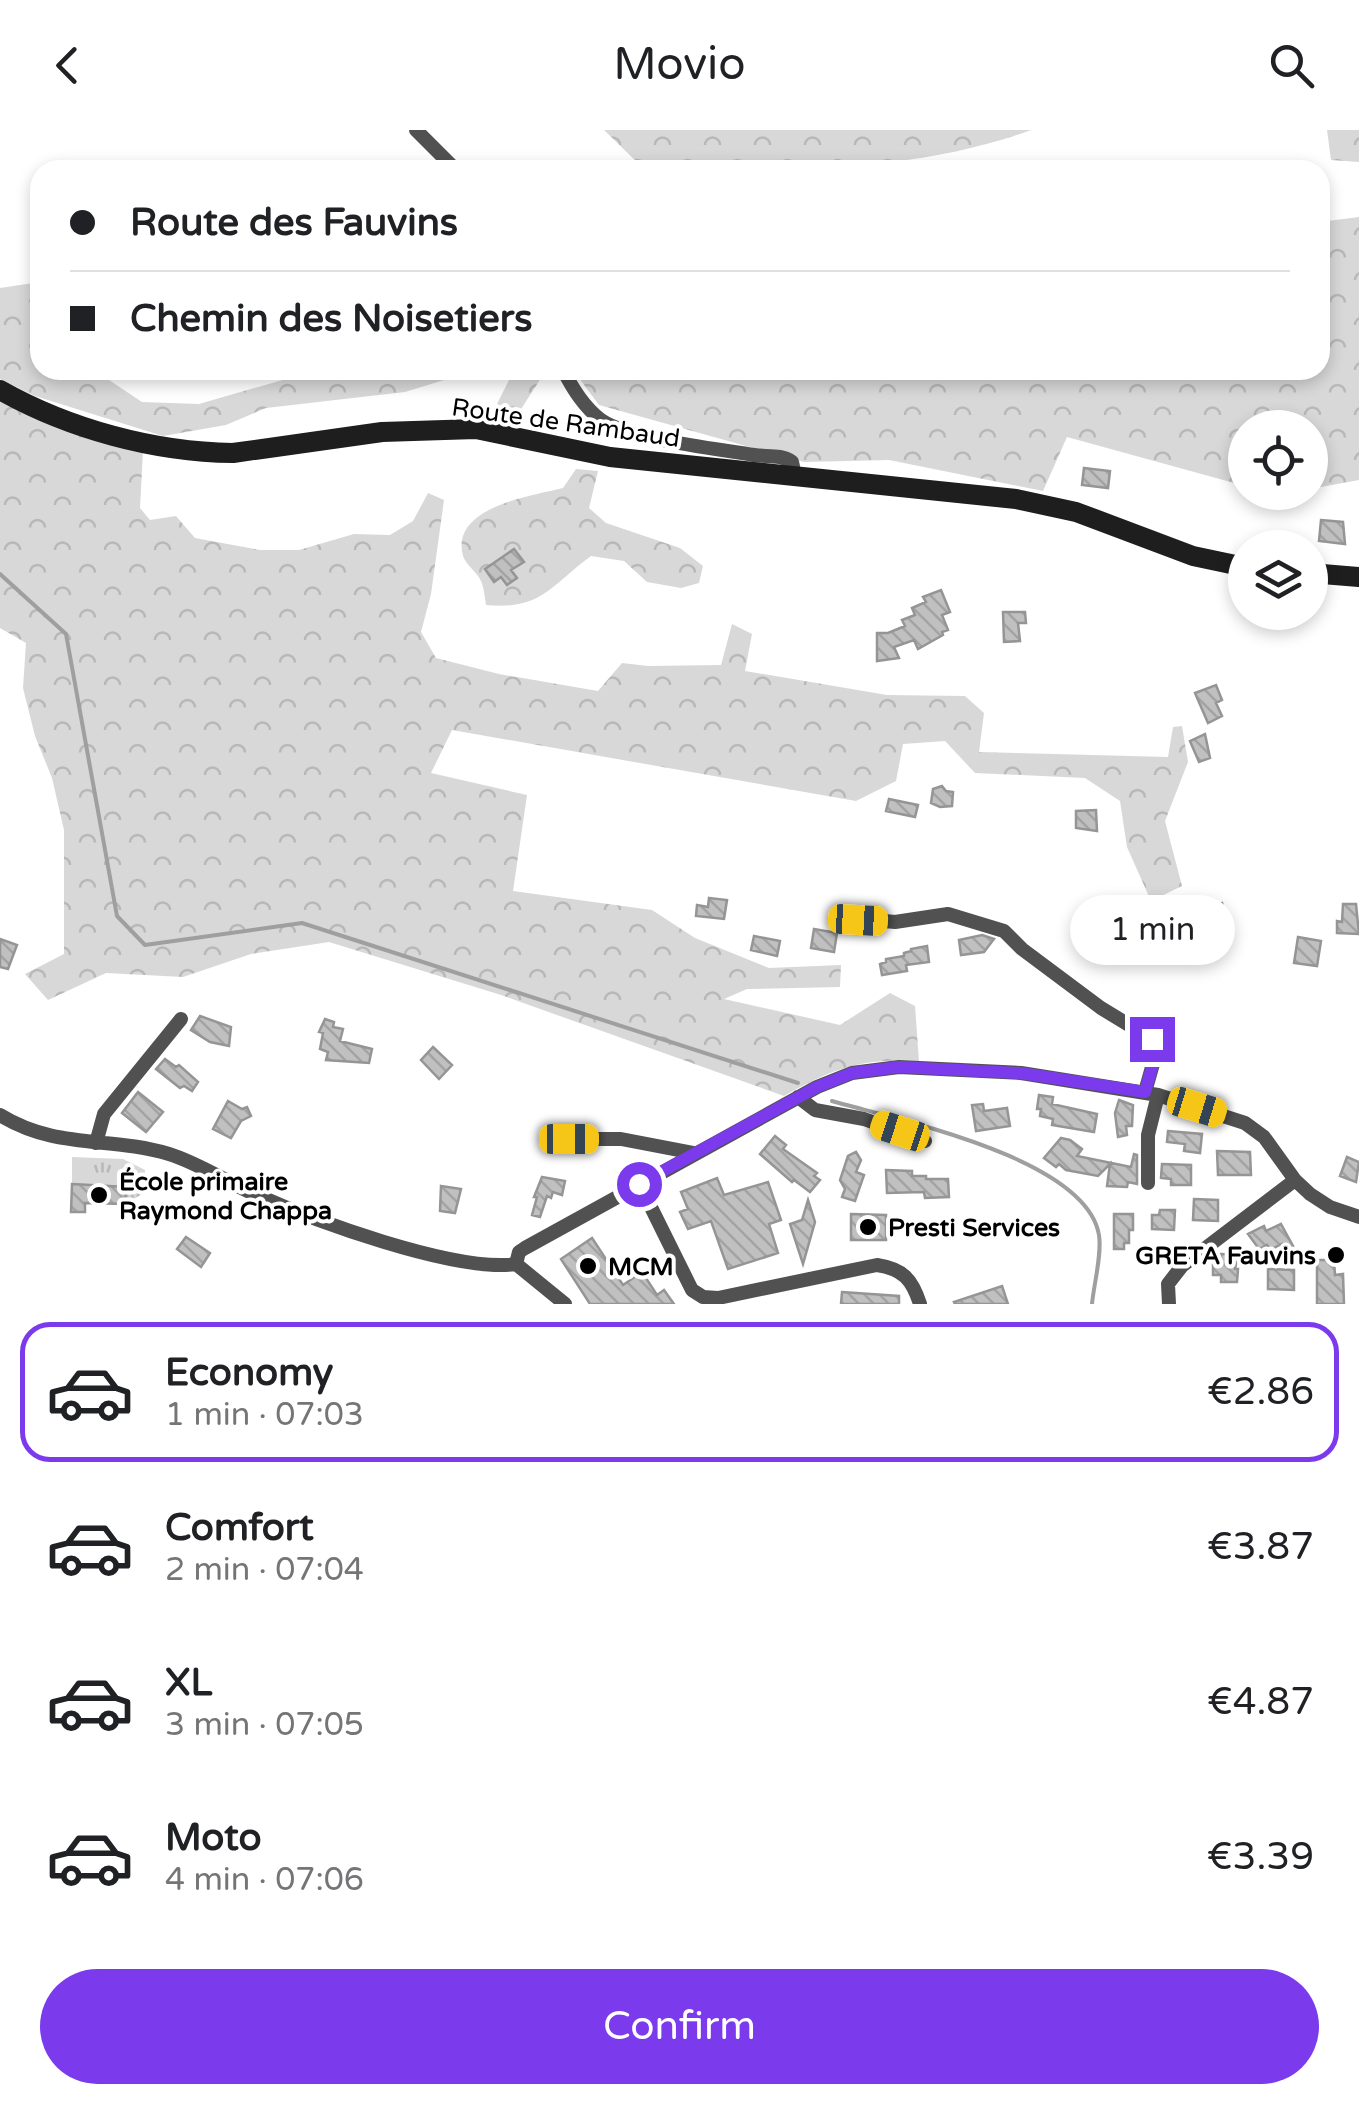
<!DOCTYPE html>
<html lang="en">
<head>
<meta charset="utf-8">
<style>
	body { margin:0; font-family:"Varela Round",sans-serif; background:#f6f6f6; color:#202124; height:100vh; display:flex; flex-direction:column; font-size:38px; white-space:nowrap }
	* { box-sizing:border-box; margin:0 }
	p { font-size:32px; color:#757577 }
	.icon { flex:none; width:55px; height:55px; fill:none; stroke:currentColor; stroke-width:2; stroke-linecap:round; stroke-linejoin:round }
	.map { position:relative; height:1174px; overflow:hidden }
	.details { display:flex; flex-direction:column; background:#fff; flex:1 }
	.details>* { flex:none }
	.banner { position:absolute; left:30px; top:30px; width:1300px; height:220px; border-radius:30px; box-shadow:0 5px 15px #0003; display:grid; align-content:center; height:220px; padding:0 40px; background:#fff }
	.controls { position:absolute; left:1228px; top:280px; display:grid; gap:20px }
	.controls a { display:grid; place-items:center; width:100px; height:100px; border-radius:50%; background:#fff; box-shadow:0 5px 15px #0003; font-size:50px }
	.end { position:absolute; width:45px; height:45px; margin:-22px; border:12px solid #7c3aed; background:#fff; box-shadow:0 0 0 5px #fff }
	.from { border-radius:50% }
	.bubble { position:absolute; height:70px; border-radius:35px; background:#fff; box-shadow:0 5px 15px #0003; font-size:32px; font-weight:600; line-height:70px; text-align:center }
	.car { position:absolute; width:30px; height:60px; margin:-30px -15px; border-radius:12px; box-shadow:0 0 8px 2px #0007; background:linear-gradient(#f5c518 24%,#345 0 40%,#f5c518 0 76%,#345 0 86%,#f5c518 0) }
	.banner b { display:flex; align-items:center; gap:35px; height:95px; font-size:38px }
	.banner b+b { border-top:2px solid #e0e0e0 }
	.banner i { width:25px; height:25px; background:#202124 }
	ul { padding:18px 0 0; list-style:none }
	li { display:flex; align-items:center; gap:30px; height:140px; margin:0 20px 15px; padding:0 20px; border:5px solid transparent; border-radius:30px }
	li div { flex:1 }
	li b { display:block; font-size:38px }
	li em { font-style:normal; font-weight:600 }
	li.current { border-color:#7c3aed }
	li>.icon { width:90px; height:90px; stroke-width:1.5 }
	.cta { display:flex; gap:20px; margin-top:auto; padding:20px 40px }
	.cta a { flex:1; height:115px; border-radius:60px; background:#7c3aed; color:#fff; font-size:40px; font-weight:600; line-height:115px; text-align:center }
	header { display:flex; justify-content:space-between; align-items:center; height:130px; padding:0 40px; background:#fff; font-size:45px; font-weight:600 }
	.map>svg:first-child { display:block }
	.forest { fill:url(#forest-crowns) }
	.park { fill:url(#park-tufts) }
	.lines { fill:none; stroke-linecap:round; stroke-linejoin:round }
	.stream { stroke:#9f9f9f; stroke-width:4 }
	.building { fill:url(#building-back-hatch); stroke:#959595; stroke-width:2.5 }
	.street { stroke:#515151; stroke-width:14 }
	.secondary { stroke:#1e1e1e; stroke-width:20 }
	.route { stroke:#7c3aed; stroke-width:12 }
	.poi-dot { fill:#000; stroke:#fff; stroke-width:4 }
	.labels { text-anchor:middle; stroke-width:8; stroke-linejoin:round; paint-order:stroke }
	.street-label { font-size:25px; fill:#000; stroke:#fff }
	.poi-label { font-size:25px; font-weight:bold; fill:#000; stroke:#fff; text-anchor:start }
</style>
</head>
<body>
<header><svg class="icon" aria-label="back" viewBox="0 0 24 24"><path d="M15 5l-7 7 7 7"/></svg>Movio<svg class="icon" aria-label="search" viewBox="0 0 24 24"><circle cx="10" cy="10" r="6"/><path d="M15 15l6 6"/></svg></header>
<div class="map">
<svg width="1359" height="1174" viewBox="0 0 1359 1174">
	<defs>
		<pattern id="forest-crowns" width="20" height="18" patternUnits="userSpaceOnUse" patternTransform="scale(2.5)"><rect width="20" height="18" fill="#d8d8d8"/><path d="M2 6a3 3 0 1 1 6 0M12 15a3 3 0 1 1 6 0" fill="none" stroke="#b8b8b8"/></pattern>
		<pattern id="park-tufts" width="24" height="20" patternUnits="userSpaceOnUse" patternTransform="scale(2.5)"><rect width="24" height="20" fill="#d8d8d8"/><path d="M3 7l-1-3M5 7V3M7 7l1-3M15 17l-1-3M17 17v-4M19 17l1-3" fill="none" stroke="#b8b8b8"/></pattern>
		<pattern id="building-back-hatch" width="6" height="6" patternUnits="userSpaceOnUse" patternTransform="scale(2.5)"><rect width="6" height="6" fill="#c0c0c0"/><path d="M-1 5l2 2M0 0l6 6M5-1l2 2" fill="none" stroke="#a3a3a3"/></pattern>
	</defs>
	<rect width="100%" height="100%" fill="#fff"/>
	<!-- forest -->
	<path class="forest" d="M604 0H1031C910 45 772 40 645 40Z
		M1327 0H1359V32L1331 30Z
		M1359 87V350L1310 359V298H1245V356L1067 307 1043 361 889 330 804 332 599 275 573 240H1320V92Z
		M40 152V240H94L142 272 199 274 317 240H477L405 262 266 278 226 295 163 306 35 266 0 249V158Z
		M514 240H566L541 248 516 287 497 274Z
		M0 269 143 321 140 378 150 390 176 386 195 408 260 420H299L354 404 390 405 413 391 428 363 444 370 431 464 421 502 436 528 499 544 598 561 622 533 648 536 721 535 732 494 752 504 745 541 887 565 965 566 984 583 979 622 1168 627 1173 597 1182 596 1188 632 1165 691 1182 756 1151 771 1127 717 1120 671 1085 648 975 643 945 611 903 614 896 651 856 671 452 600 431 643 527 665 513 761 652 780 695 808 769 838 841 835 840 857 747 859 724 869 840 895 890 863 915 876 919 931C861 928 834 938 784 966L501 865 329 812 251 824 183 847 106 843 48 870 25 844 64 824V700L52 648 35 606 23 558 26 513 0 498Z
		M576 339 598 341 589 378 606 393 680 418 703 436 699 453 681 458 647 452 624 431 591 426C550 456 542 480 486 475 485 468 484 458 481 451 477 442 466 435 463 426 450 377 531 366 563 358Z"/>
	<!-- park -->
	<path class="park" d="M72 1027 123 1029 145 1040 144 1063 125 1074 126 1057 72 1054Z"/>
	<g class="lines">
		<!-- stream -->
		<path class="stream" d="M0 444 66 504 117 786 145 815 302 793 798 953
			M832 971C898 990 1086 1028 1099 1105 1102 1125 1094 1153 1092 1174"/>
	</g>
	<!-- building -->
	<path class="building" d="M1084 338 1110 341 1108 358 1082 355Z
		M1321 390 1343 392 1345 414 1319 411Z
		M514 419 524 432 511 440 517 448 507 455 501 447 494 452 485 439Z
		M941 460 950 482 942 485 948 500 942 502 943 505 918 519 914 510 894 517 899 528 877 531V503H888L905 496 902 490 915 485 912 478 926 472 923 467Z
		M1003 482H1025L1026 493H1018L1020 511 1004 512Z
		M1216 555 1222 570 1216 573 1222 586 1208 593 1195 563Z
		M1205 604 1210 628 1199 632 1190 611Z
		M942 656 946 661 953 662 952 676 940 677 931 673 933 659Z
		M889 669 918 675 915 687 886 681Z
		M1096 680 1097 701 1076 698V681Z
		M709 768 727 770 724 789 696 786 697 775 708 777Z
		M1222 773 1231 800 1213 807 1204 779Z
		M1343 774H1356L1359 804 1337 803V791L1342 792Z
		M814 799 837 803 834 822 811 818Z
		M982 805 994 809 984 822 961 825 959 810Z
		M754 806 780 811 777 826 751 820Z
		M1298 807 1321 811 1317 836 1294 833Z
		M0 809 17 815 8 839 0 837Z
		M927 816 929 832 906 835 907 841 882 845 880 834 886 832V829L904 826V823L911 821V819Z
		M200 886 231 897 229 916 210 912 191 900Z
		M325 889 334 892 333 897 343 899 340 911 372 919 369 933 326 930 328 922 320 919 323 903 319 902Z
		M433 917 452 935 439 949 421 930Z
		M165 929 176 937 179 935 198 952 192 961 184 956 180 958 156 939Z
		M138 962 163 982 146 1002 122 983Z
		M1039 965 1053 967 1052 974 1097 984 1094 1002 1052 995 1053 989 1040 986 1041 979H1037Z
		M1119 970 1133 975 1132 996H1126L1127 1005 1118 1007 1115 983Z
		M228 971 242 979 247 977 251 986 241 991 231 1008 213 999Z
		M983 974 984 981 1007 978 1010 996 976 1001 972 975Z
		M1168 1001 1202 1004 1200 1023 1184 1021 1185 1014 1167 1012Z
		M775 1006 786 1015 783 1019 817 1043 814 1046 820 1050 810 1062 794 1050 792 1052 760 1024Z
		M1061 1008 1070 1010 1082 1019 1077 1026 1131 1037 1134 1024 1137 1025V1054L1128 1052 1127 1057 1107 1056 1110 1034 1098 1046 1066 1040 1059 1034 1056 1037 1044 1028Z
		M1217 1021 1250 1022 1251 1045H1218Z
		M856 1022 861 1030 856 1042 864 1045 855 1071 842 1067 845 1059 840 1050 848 1026Z
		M1347 1027 1359 1032 1356 1052 1340 1046Z
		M1162 1034 1191 1035V1055H1171V1049L1161 1048Z
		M886 1040 912 1041V1046H926V1049H948L949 1067 925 1068 924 1062 887 1063Z
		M542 1047 565 1051 562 1065 553 1062 551 1068 547 1066 540 1087 532 1085 537 1067H534Z
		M717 1048 724 1065 768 1052 781 1090 769 1094 778 1123 728 1139 711 1091 688 1099 680 1082 688 1079 681 1062Z
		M72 1054 126 1057 125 1074 85 1073V1082H71Z
		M441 1056 461 1059 455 1083 440 1081Z
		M1194 1069 1218 1070V1091L1193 1090Z
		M808 1070 815 1092 803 1134 790 1094 802 1090Z
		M1160 1080H1175L1174 1100 1152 1099V1085H1159Z
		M851 1084 886 1085V1110H851Z
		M1114 1084H1133V1100H1129V1113H1124V1119H1114Z
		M1281 1094 1293 1116 1285 1120 1282 1114 1270 1120 1267 1115 1259 1119 1248 1104 1264 1096 1266 1101Z
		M186 1107 210 1123 201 1137 177 1119Z
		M592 1108 623 1155 642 1142 657 1165 664 1160 674 1174H590L561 1129Z
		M1221 1124 1238 1125 1235 1139H1238L1237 1152H1221V1145H1213V1132H1221Z
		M1317 1130H1334L1335 1145 1343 1144 1344 1174H1317Z
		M1268 1139 1294 1140V1160L1268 1159Z
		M1002 1156 1008 1174H955L954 1172Z
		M842 1162 899 1166V1174H841Z"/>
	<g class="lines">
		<!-- street -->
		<path class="street" d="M416 0 456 40
			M563 240C573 259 584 277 601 290 628 309 719 319 754 325 767 327 781 324 792 332L795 346
			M842 787 895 792 948 784 1004 801 1022 819 1101 878 1152 909 1156 923 1145 962
			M798 967 815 980 864 989 925 1011
			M0 985C57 1020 110 1006 169 1024 198 1033 225 1051 252 1063 310 1089 455 1143 516 1134
			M569 1009H621L694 1023
			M96 1013 104 984 181 889
			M639 1053 692 1160 703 1167 718 1168 877 1135C903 1139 912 1149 920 1174
			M1148 1053V1005L1158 965
			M516 1134 519 1122 525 1118 817 957 852 943 899 937 1021 943 1158 965 1245 993 1264 1007 1295 1050 1310 1064 1330 1077 1359 1087
			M516 1134 565 1174
			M1169 1174 1168 1154 1182 1136 1295 1050"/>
		<!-- secondary -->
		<path class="secondary" d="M0 260C69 299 154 322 233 323L382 302 476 299 610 327 1016 369 1076 382 1193 426 1245 437
			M1310 443 1359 447"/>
	</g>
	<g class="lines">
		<!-- route -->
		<path class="route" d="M639 1054 817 957 852 943 899 937 1020 943 1145 962 1156 923 1152 909"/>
	</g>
	<!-- markers -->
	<g class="poi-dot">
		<circle cx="99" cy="1065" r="10"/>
		<circle cx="868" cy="1097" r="10"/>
		<circle cx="1336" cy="1125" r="10"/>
		<circle cx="588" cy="1136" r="10"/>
	</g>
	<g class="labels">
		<!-- street labels -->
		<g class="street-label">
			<text transform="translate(566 292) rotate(8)" y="9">Route de Rambaud</text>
		</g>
		<!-- poi labels -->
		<g class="poi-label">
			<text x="119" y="1060">École primaire<tspan x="119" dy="29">Raymond Chappa</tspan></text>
			<text x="888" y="1106">Presti Services</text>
			<text x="1316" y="1134" text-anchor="end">GRETA Fauvins</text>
			<text x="608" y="1145">MCM</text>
		</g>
	</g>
</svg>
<div class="controls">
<a><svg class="icon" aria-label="locate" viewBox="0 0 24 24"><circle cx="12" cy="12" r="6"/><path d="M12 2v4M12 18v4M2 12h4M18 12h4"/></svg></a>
<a><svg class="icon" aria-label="layers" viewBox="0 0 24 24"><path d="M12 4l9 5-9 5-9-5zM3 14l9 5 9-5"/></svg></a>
</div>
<i class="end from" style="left:639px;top:1054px"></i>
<i class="end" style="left:1152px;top:909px"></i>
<div class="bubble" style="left:1070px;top:765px;width:165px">1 min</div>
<i class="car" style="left:858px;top:790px;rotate:93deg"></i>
<i class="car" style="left:1197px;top:977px;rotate:107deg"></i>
<i class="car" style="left:900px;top:1001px;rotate:288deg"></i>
<i class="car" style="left:569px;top:1009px;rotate:90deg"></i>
<div class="banner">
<b><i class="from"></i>Route des Fauvins</b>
<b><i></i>Chemin des Noisetiers</b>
</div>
</div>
<section class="details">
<ul>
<li class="current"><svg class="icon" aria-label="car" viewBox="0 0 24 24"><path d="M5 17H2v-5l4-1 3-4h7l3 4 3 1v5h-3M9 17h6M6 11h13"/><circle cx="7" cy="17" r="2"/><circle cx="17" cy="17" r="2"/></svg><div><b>Economy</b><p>1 min · 07:03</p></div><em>€2.86</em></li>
<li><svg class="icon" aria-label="car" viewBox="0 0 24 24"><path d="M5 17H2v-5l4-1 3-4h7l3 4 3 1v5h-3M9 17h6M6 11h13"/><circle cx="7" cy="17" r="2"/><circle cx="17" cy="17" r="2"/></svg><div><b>Comfort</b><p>2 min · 07:04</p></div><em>€3.87</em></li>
<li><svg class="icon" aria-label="car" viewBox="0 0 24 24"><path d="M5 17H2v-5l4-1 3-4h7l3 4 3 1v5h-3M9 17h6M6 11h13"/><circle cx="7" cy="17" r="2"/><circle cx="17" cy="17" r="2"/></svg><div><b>XL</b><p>3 min · 07:05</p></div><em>€4.87</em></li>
<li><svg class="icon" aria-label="car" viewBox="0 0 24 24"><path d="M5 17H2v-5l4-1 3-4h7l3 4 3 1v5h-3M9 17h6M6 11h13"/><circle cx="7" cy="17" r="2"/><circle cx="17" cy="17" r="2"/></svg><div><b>Moto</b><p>4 min · 07:06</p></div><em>€3.39</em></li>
</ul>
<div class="cta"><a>Confirm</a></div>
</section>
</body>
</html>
